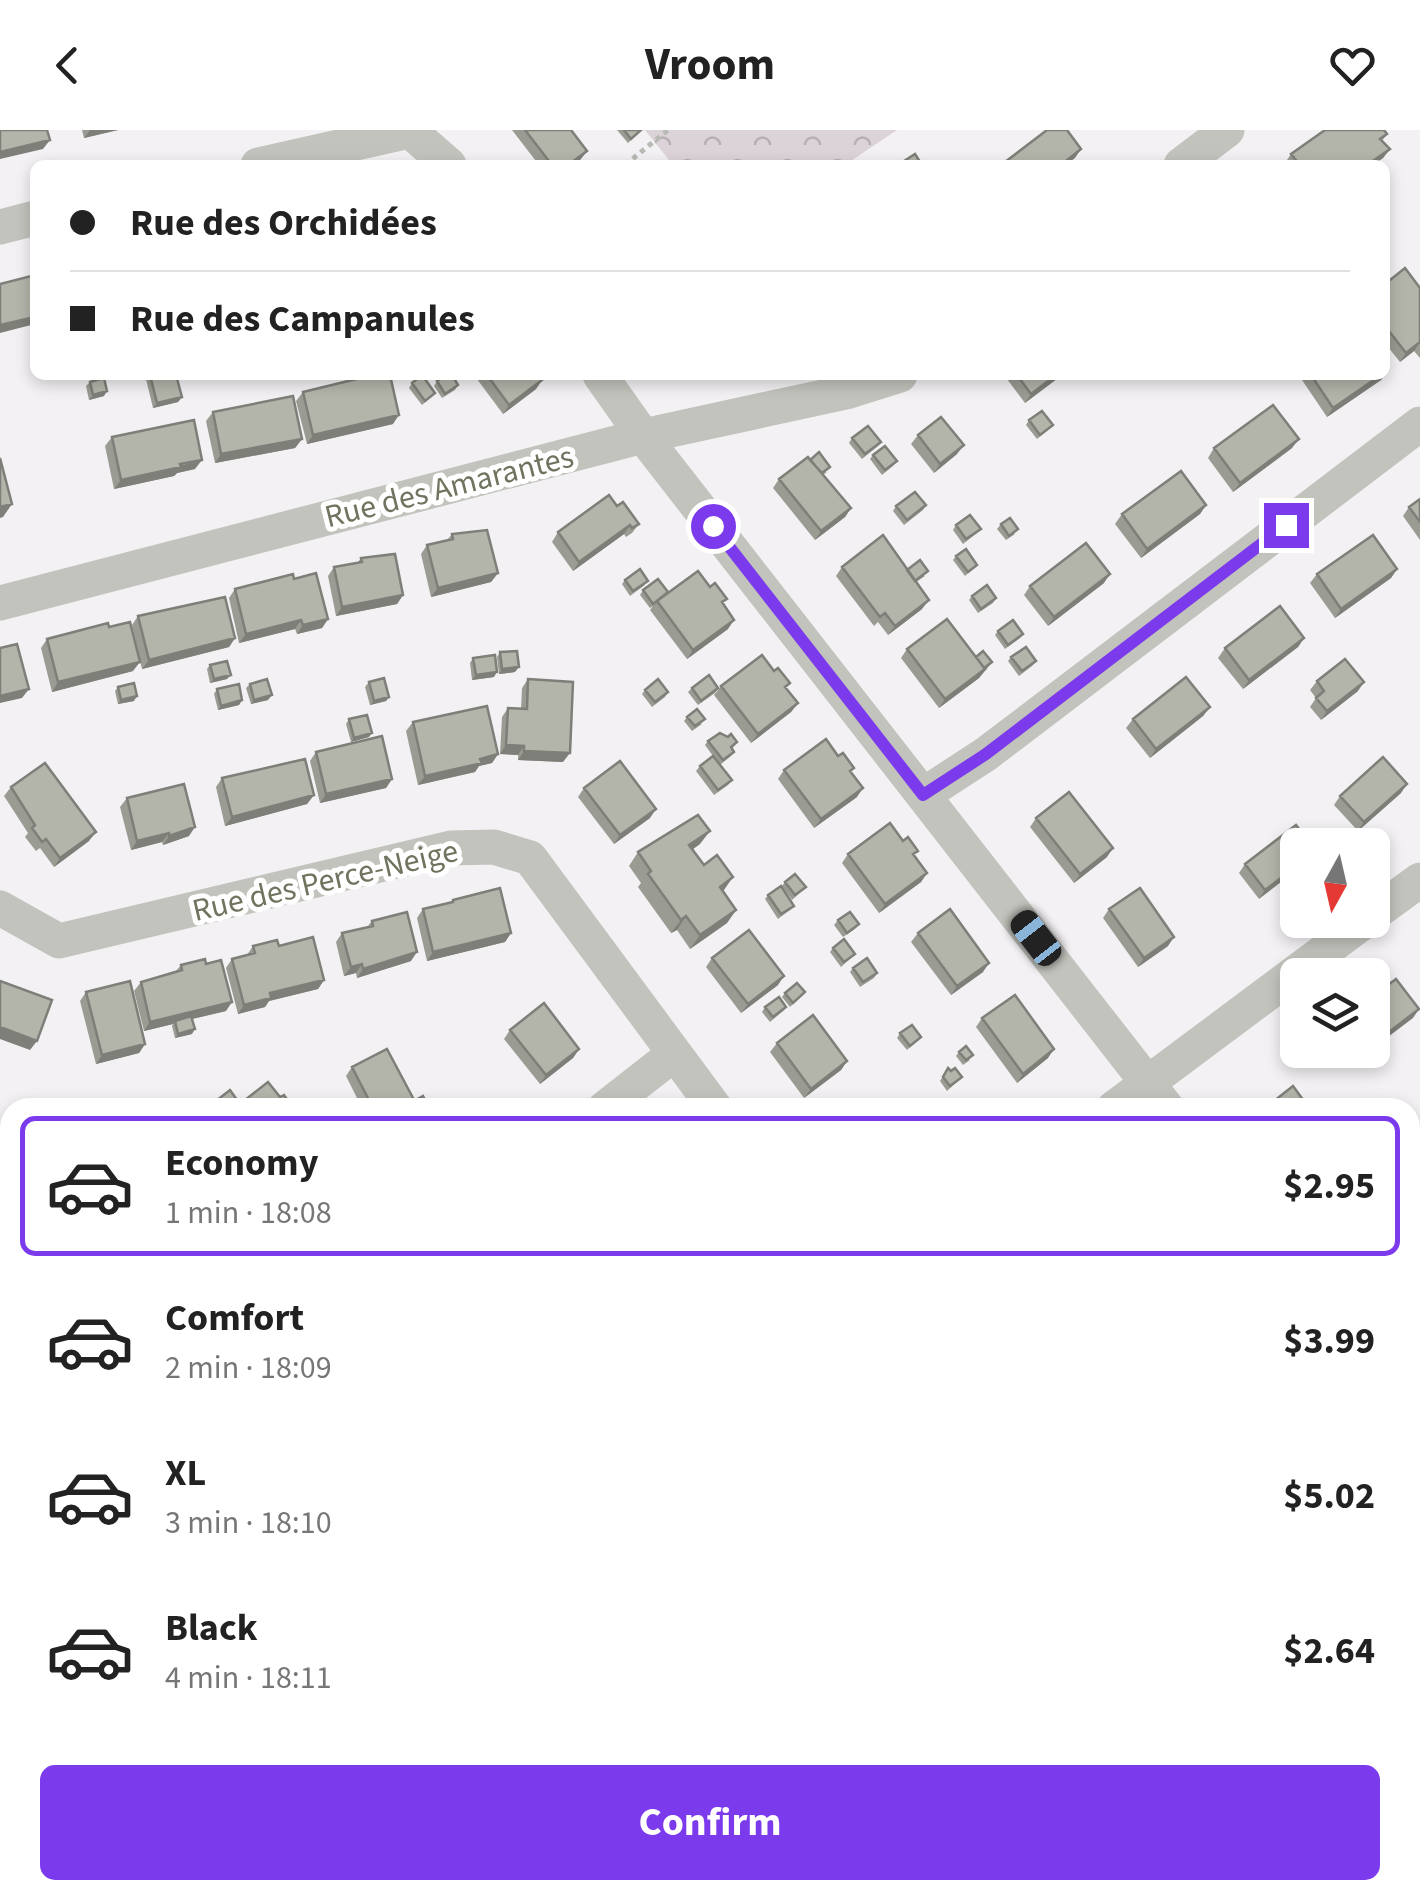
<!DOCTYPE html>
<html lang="en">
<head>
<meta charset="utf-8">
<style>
	body { margin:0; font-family:"Source Sans 3",sans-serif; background:#f2f2f2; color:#222; height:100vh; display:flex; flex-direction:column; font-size:38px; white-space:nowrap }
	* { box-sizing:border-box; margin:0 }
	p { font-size:32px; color:#767676 }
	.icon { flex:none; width:55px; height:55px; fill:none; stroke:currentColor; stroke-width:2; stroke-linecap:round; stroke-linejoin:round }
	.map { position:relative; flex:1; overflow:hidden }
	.details { position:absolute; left:0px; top:968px; width:1420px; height:802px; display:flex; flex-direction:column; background:#fff; border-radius:30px 30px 0 0; box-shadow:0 5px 15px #0003 }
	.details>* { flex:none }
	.hud { position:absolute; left:30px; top:30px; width:1360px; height:220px; border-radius:15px; box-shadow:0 5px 15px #0003; display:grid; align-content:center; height:220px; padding:0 40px; background:#fff }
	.needle { width:65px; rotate:188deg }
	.tools { position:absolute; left:1280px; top:698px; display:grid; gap:20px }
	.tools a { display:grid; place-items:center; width:110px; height:110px; border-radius:15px; background:#fff; box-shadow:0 5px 15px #0003; font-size:50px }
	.end { position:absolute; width:45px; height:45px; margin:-22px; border:12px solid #7c3aed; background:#fff; box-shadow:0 0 0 5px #fff }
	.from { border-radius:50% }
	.car { position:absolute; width:30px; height:60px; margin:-30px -15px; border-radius:12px; box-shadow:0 0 8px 2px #0007; background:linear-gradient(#222 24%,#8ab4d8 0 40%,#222 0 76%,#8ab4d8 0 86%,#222 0) }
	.hud b { display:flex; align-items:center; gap:35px; height:95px; font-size:38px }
	.hud b+b { border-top:2px solid #e0e0e0 }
	.hud i { width:25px; height:25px; background:#222 }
	ul { padding:18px 0 0; list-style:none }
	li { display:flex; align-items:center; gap:30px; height:140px; margin:0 20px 15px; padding:0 20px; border:5px solid transparent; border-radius:15px }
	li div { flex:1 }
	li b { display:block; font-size:38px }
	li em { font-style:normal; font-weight:700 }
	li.selected { border-color:#7c3aed }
	li>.icon { width:90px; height:90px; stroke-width:1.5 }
	.cta { display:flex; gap:20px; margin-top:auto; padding:20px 40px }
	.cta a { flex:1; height:115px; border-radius:15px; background:#7c3aed; color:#fff; font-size:40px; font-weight:700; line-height:115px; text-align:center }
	header { display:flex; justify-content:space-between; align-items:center; height:130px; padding:0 40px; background:#fff; font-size:45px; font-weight:700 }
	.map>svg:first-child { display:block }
	.forest { fill:url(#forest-crowns) }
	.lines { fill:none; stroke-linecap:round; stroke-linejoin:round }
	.path { stroke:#b8bab4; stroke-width:5; stroke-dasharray:5 5; stroke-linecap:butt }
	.minor { stroke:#c1c3bc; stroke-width:35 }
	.wall { fill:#9a9c93 }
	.shaded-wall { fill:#7d7f78 }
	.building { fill:#b3b5ab; stroke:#7d7f78; stroke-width:2.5 }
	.route { stroke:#7c3aed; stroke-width:12 }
	.labels { text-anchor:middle; stroke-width:10; stroke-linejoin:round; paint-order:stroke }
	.street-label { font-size:32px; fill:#6e745e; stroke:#fff }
</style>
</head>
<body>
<header><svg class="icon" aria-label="back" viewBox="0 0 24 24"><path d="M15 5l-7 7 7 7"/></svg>Vroom<svg class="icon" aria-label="heart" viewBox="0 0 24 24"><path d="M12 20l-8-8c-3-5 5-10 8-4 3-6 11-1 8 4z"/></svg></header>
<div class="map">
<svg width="1420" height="1769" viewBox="0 0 1420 1769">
	<defs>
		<pattern id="forest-crowns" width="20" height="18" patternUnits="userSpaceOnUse" patternTransform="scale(2.5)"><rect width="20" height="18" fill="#dbd3d8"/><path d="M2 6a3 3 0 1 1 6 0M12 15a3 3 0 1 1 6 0" fill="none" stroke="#b6b0b2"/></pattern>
	</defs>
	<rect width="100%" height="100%" fill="#f4f1f5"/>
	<!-- forest -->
	<path class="forest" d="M645 0H897L845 35H673Z"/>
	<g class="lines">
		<!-- path -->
		<path class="path" d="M625 35 668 0
			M0 1369 10 1370
			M413 1760 424 1769"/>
		<!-- minor -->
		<path class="minor" d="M258 35 410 1 449 35
			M1181 35 1227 0
			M0 97 35 88
			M600 245 643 306 1167 978
			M0 473 643 306 846 262 900 245
			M923 665 986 624 1420 294
			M0 778 59 811 451 718 494 717 530 728 715 978
			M1372 785 1420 750
			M605 978 674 924
			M1114 978 1366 790
			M1410 1204 1420 1196
			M1410 1305 1420 1318
			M1302 1760 1309 1769
			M78 1769 90 1760"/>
	</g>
	<!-- wall -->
	<path class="wall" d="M82 0H118L84 8Z
		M512 0H571L587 21 580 30 573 35H539Z
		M617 0H641L628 13Z
		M1387 4 1382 11 1390 19 1383 28 1373 35H1287L1285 33 1291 24Z
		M1385 154 1420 158V228L1414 221 1400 232 1388 217 1385 222Z
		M145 245H176L182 267 178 272 153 278Z
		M474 245H539L542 250 536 259 503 284Z
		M1004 245H1062L1025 273Z
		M1305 245H1384L1381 250 1327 287 1302 250Z
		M437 251 458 255 455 260 442 268 434 256Z
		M90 252 104 266 89 270 86 256Z
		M412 253 435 263 422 275 409 258Z
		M303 262 393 294 307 314 296 271Z
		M213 282 302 309 295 318 215 333 206 291Z
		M1029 290 1053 295 1037 309 1026 295Z
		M918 305 957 324 934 343 911 314Z
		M112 307 195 339 177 343 174 346 114 359 105 316Z
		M852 308 881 312 878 316 862 329 849 313Z
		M1214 318H1292L1233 362 1208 328Z
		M873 325 894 335 882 345 870 329Z
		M827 342 823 345 851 378 845 387 815 410 773 358 779 349Z
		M1420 369V410L1403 386 1409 377Z
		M926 375 923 380 904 395 893 381 896 376Z
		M1206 375 1200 384 1141 428 1115 394 1122 384Z
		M617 376 639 394 632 403 626 407 624 404 573 441 552 412 558 402Z
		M1001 394 1015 404 1006 410 997 399Z
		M956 395 977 403 963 414 953 400Z
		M452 404 498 443 491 452 431 467 421 424 427 415 447 410Z
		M956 426 977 435 965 446 953 430Z
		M361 428 403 465 397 474 336 486 328 446 334 437 358 432Z
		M842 437 907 440 925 446 916 452 922 479 888 505 878 492 874 496 836 446Z
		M1397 439 1391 448 1335 488 1310 453 1317 444Z
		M294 449 328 489 322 498 297 504 295 499 239 513 229 468 235 459Z
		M625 450 645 455 630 466 622 454Z
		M1104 453 1048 496 1024 465 1030 456Z
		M643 460 668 462 723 474 728 499 687 529 650 480 653 476 650 478 640 465Z
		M972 466 996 468 993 473 978 483 969 470Z
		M138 486 235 508 229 517 142 539 132 495Z
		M109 497 133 541 52 562 41 518 47 509Z
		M998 501 1023 504 1020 508 1005 519 995 505Z
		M1304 508 1298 517 1243 559 1218 528 1225 518Z
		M907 519 976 527 992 532 979 548 939 578 901 528Z
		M500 522 515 542 499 544 497 527Z
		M1011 527 1036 531 1032 536 1019 546 1008 531Z
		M473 528 494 547 472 550 470 533Z
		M210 535 227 549 210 553 207 539Z
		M528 549 563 632 518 630V625L500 624 502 587 508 578 521 579 522 558Z
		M1317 551 1358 561 1321 590 1310 577 1316 568 1310 560Z
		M369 552 389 567 386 571 370 575 365 557Z
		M250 554 268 570 251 574 246 558Z
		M721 556 786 558 798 573 791 582 751 613 714 565Z
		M118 557 134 571 118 574 115 561Z
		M692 558H718L715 563 698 575 688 562Z
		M217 559 242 570 239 575 218 580 214 564Z
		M645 560 668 562 665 567 652 577 642 564Z
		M1210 577 1203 586 1150 628 1126 598 1133 589Z
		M687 587 702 594 692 601 684 591Z
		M349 589 369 607 351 612 346 594Z
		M413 592 498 624 492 633 479 636 475 642 418 655 406 601Z
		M708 611 737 612 732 619 734 622 731 626 720 635 732 650 728 655 714 665 696 641 700 636 713 626 705 615Z
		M316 622 392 649 386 658 320 673 310 631Z
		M784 640 857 667 814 698 778 649Z
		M222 648 314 665 307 674 225 696 216 657Z
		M11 657 89 711 54 737 40 718 36 721 25 707 28 703 4 666Z
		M584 658 650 688 614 714 578 667Z
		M1401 663 1358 701 1334 675 1340 666Z
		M127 668 189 706 163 715 162 712 131 720 120 677Z
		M1036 688 1107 727 1074 753 1030 697Z
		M700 714 693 719 736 780 727 793 690 819 677 800 671 803 638 757 641 753 629 736 638 722Z
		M1311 715 1259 769 1239 743 1245 734Z
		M848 724 915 726 927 743 921 752 879 783 842 733Z
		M785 752 802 761 792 770 782 756Z
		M768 765 790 780 778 789 765 769Z
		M453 770 511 803 505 812 427 831 417 788 423 779 450 773Z
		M1109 779 1168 816 1138 837 1103 788Z
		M838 790 859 794 855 799 843 807 834 795Z
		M372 791 411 831 357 848 356 843 344 846 336 812 342 803 367 797Z
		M918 803 983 842 951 865 911 812Z
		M253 816H279L324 850 318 859 269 871 265 877 238 884 226 838 232 829 247 825Z
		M833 818 855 824 841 837 830 822Z
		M712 828 778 855 741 883 706 837Z
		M181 835 226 881 192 889V904L175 908 172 896 173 894 144 901 134 861 141 852 176 841Z
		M853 838 877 843 874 848 860 857 850 842Z
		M86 862 145 914 139 923 96 934 80 871Z
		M805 862 790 877 782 867 785 863Z
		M765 877H786L783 881 770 892 762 882Z
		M982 888 1048 928 1017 953 976 897Z
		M510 900 579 919 573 928 540 954 504 909Z
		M900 903 921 907 907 920 897 908Z
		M777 913 847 931 841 940 804 968 770 922Z
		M959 922 970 930 963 935 956 926Z
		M352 937 413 968 410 972 429 978H362L346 946Z
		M948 938 962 947 947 961 940 951Z
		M10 1027V1061L0 1048V1039Z
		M1410 1692 1420 1696V1769H1411L1404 1760H1410Z
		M571 1760H647L654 1769H577Z
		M819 1760H928V1761L923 1769H817L821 1763Z"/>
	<!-- shaded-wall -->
	<path class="shaded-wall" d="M90 0H118L84 8Z
		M50 10 43 19 0 29V22Z
		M1081 19 1075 28 1066 35H1061Z
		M1390 19 1383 28 1373 35H1367Z
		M587 21 580 30 573 35H568Z
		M35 187V194L0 203V195Z
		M1420 212 1414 221 1400 232 1406 223Z
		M1056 245H1062L1025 273 1031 264Z
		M1381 245H1384L1381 250 1327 287 1333 278Z
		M542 250 536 259 503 284 509 275Z
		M107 261 104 266 89 270 93 265Z
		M182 267 178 272 153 278 157 273Z
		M399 285 393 294 307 314 313 305Z
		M302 309 295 318 215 333 221 324Z
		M1299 309 1292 318 1233 362 1240 353Z
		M964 315 957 324 934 343 940 334Z
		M202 330 195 339 177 343 174 346 114 359 121 350Z
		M12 374 3 387 0 388V377Z
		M1206 375 1200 384 1141 428 1147 419Z
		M851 378 845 387 815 410 821 401Z
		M630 395 624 404 573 441 579 432Z
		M1397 439 1391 448 1335 488 1341 479Z
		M498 443 491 452 431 467 438 458Z
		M1110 444 1104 453 1048 496 1054 487Z
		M403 465 397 474 336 486 342 477Z
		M929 470 922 479 888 505 895 496Z
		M328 489 322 498 297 504 303 495Z
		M301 490 295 499 239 513 246 504Z
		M734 490 728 499 687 529 693 520Z
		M235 508 229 517 142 539 149 530Z
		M1304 508 1298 517 1243 559 1249 550Z
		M140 532 133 541 52 562 58 552Z
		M992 532 979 548 939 578 945 569Z
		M519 537 515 542 499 544 502 539Z
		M497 542 494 547 472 550 476 545Z
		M231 545 227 549 210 553 214 549Z
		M1364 552 1358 561 1321 590 1327 581Z
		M29 559 22 568 0 573V566Z
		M272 565 268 570 251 574 254 570Z
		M137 566 134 571 118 574 121 570Z
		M389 567 386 571 370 575 374 571Z
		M242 570 239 575 218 580 221 576Z
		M798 573 791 582 751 613 758 604Z
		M1210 577 1203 586 1150 628 1156 619Z
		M372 603 369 607 351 612 354 608Z
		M506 615 524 616 518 625 500 624Z
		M524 621 570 623 563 632 518 630Z
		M498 624 492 633 479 636 475 642 418 655 425 646Z
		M392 649 386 658 320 673 326 664Z
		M1407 654 1401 663 1358 701 1364 692Z
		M863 658 857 667 814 698 821 689Z
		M314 665 307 674 225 696 232 687Z
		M656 679 650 688 614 714 620 705Z
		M195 697 189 706 163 715 169 706Z
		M710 701 700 714 680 728 689 715Z
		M96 702 89 711 54 737 60 728Z
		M169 703 162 712 131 720 137 711Z
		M1113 718 1107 727 1074 753 1080 744Z
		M1298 735V739L1259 769 1265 760Z
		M927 743 921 752 879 783 885 774Z
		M733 747 724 760 710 770 720 757Z
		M736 780 727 793 690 819 700 805Z
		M686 786 677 800 671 803 681 790Z
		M511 803 505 812 427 831 433 822Z
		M1174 807 1168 816 1138 837 1144 828Z
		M417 822 411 831 357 848 363 839Z
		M989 833 983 842 951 865 957 856Z
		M362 834 356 843 344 846 351 837Z
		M784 846 778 855 741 883 748 874Z
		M324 850 318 859 269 871 265 877 238 884 244 875 270 863Z
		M232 872 226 881 175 893V891L173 894 144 901 150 892Z
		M1419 879 1413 888 1372 919V915Z
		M0 897 37 911 30 920 0 909Z
		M195 899 192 904 175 908 178 904Z
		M145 914 139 923 96 934 102 925Z
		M579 919 573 928 540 954 546 945Z
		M1054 919 1048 928 1017 953 1023 944Z
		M847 931 841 940 804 968 811 959Z"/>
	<!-- building -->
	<path class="building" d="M0 0H47L50 10 0 22Z
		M525 0H571L587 21 568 35H552Z
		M624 0H641L631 9Z
		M1047 0H1067L1081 19 1061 35H1007L1005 32Z
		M1325 0H1384L1387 4 1380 9 1390 19 1367 35H1300L1291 24Z
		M915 24 922 35H898Z
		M1405 138 1420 158V212L1406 223 1385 196V154Z
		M35 145V187L0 195V154Z
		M150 245H176L182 267 157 273Z
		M373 245H390L399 285 313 305 303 262Z
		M422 245 435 263 425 271 412 253Z
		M446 245H452L458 255 445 264 437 251Z
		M487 245H539L542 250 509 275Z
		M1017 245H1056L1031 264Z
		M1311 245H1381L1333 278Z
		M104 248 107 261 93 265 90 252Z
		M293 266 302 309 221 324 213 282Z
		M1273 275 1299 309 1240 353 1214 318Z
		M1042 281 1053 295 1040 305 1029 290Z
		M941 287 964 315 940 334 918 305Z
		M194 290 202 330 180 334 181 337 121 350 112 307Z
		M868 296 881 312 865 324 852 308Z
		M885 316 897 331 885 340 873 325Z
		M819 322 830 337 822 343 810 330Z
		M808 327 851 378 821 401 779 349Z
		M0 328 12 374 0 377Z
		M1181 341 1206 375 1147 419 1122 384Z
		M915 362 926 375 907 390 896 376Z
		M609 365 617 376 623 372 639 394 632 398 630 395 579 432 558 402Z
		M1420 369V392L1409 377Z
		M970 385 981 399 966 409 956 395Z
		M1010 388 1018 399 1009 406 1001 394Z
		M487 400 498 443 438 458 427 415 453 409 452 404Z
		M883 405 929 470 895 496 885 483 880 487 842 437Z
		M1373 405 1397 439 1341 479 1317 444Z
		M1086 413 1110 444 1054 487 1030 456Z
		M966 419 977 435 968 442 956 426Z
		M395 424 403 465 342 477 334 437 362 432 361 428Z
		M920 430 928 441 915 451 907 440Z
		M640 439 648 451 633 461 625 450Z
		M698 441 710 457 715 453 727 469 722 472 734 490 693 520 657 471Z
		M316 443 328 489 303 495 301 490 246 504 235 459 293 444 294 449Z
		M658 449 668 462 653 474 643 460Z
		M987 455 996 468 981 479 972 466Z
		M225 467 235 508 149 530 138 486Z
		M1280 476 1304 508 1249 550 1225 518Z
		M947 489 985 539 945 569 907 519Z
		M1013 490 1023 504 1008 515 998 501Z
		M130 492 140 532 58 552 47 509 108 493 109 497Z
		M17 514 29 559 0 566V518Z
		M1026 517 1036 531 1022 541 1011 527Z
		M517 521 519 537 502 539 500 522Z
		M983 521 992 532 984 538 976 527Z
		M495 525 497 542 476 545 473 528Z
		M762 525 774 541 778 538 790 553 785 557 798 573 758 604 721 556Z
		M1345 529 1364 552 1327 581 1316 568 1324 561 1317 551Z
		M227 531 231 545 214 549 210 535Z
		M709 545 718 558 701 571 692 558Z
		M1186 547 1210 577 1156 619 1133 589Z
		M384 548 389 567 374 571 369 552Z
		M267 549 272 565 254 570 250 554Z
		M528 549 573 552 570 623 524 621V616L506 615 508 578 527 579Z
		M658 549 668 562 655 572 645 560Z
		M134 553 137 566 121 570 118 557Z
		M239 554 242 570 221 576 217 559Z
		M487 576 498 624 480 629 482 633 425 646 413 592Z
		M697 579 705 589 695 596 687 587Z
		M367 585 372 603 354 608 349 589Z
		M720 603 728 607 731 604 737 612 731 617 734 622 723 630 708 611Z
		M382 606 392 649 326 664 316 622Z
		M826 609 838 626 843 623 854 638 850 641 863 658 821 689 784 640Z
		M713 626 732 650 718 660 700 636Z
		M1383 627 1407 654 1364 692 1340 666Z
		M305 629 314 665 232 687 222 648Z
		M620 631 656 679 620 705 584 658Z
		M45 633 96 702 60 728 46 709 42 712 32 698 35 695 11 657Z
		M184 654 195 697 169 706V703L137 711 127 668Z
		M1069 662 1113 718 1080 744 1036 688Z
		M698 685 710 701 689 715 704 735 717 725 733 747 720 757 736 780 700 805 686 786 681 790 648 744 651 741 638 722Z
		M890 693 903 711 908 707 918 721 913 724 927 743 885 774 848 724Z
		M1296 695 1311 715H1298V735L1265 760 1245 734Z
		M795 744 806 757 795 765 785 752Z
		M781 756 794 776 781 784 768 765Z
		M500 758 511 803 433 822 423 779 453 772V770Z
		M1140 758 1174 807 1144 828 1109 779Z
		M950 779 989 833 957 856 918 803Z
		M407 782 417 822 363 839 362 834 351 837 342 803 373 796 372 791Z
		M850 782 859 794 847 803 838 790Z
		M749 800 784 846 748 874 712 828Z
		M313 807 324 850 270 863 271 868 244 875 232 829 255 823 253 816 277 810 279 816Z
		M844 809 855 824 844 832 833 818Z
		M867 828 877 843 863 852 853 838Z
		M205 829 206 834 221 830 232 872 150 892 141 852 182 840 181 835Z
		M1396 849 1419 879 1372 915V867Z
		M0 851 52 870 37 911 0 897Z
		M130 851 145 914 102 925 86 862Z
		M797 853 805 862 793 873 785 863Z
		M1015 865 1054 919 1023 944 982 888Z
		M779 867 786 877 773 887 765 877Z
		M544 873 579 919 546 945 510 900Z
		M813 885 847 931 811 959 777 913Z
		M191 886 195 899 178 904 175 891Z
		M912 895 921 907 910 916 900 903Z
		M966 916 973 925 966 930 959 922Z
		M387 919 413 968 397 978H373L352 937Z
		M948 938 951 941 955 938 962 947 950 956 943 947Z
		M268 952 280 967 284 965 293 978H207L230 960 240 974Z
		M1293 956 1309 978H1265Z
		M423 966 429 978H401Z
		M945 970 951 978H936Z
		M1410 1386 1420 1399V1453L1414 1457 1410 1451Z
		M1414 1688 1420 1696V1763L1410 1751V1692Z
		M584 1760H647L654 1769H590Z
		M828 1760H928V1761L918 1769H835Z"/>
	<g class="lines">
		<!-- route -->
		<path class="route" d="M713 396 923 665 986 624 1286 395"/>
	</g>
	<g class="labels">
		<!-- street labels -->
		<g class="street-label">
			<text transform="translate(449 356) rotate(-14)" y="11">Rue des Amarantes</text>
			<text transform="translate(325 750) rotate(-13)" y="11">Rue des Perce-Neige</text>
		</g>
	</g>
</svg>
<div class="tools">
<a><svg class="needle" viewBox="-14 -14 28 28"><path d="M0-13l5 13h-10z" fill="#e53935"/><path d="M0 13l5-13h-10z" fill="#767676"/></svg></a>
<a><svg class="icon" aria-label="layers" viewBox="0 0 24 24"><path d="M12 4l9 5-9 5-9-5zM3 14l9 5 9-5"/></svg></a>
</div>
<i class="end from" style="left:713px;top:396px"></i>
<i class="end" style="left:1286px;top:395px"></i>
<i class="car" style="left:1036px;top:808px;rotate:322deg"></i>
<div class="hud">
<b><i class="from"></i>Rue des Orchidées</b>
<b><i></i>Rue des Campanules</b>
</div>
<section class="details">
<ul>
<li class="selected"><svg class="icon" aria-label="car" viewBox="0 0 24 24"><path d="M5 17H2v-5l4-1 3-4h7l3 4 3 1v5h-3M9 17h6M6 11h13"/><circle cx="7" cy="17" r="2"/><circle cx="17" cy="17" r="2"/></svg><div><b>Economy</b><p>1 min · 18:08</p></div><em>$2.95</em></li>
<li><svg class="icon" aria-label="car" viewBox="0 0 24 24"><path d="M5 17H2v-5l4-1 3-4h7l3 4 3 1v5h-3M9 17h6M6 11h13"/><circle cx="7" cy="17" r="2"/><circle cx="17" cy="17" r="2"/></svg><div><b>Comfort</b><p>2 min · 18:09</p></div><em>$3.99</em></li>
<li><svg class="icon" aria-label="car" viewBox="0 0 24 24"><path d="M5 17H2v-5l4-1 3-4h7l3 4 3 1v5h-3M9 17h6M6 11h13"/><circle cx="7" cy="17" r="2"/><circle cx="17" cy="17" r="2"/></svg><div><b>XL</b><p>3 min · 18:10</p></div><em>$5.02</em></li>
<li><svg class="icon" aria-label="car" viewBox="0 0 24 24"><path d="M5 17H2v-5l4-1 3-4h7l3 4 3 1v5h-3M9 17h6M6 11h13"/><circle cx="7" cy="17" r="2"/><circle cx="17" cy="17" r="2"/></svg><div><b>Black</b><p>4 min · 18:11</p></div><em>$2.64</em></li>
</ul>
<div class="cta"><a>Confirm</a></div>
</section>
</div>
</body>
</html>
